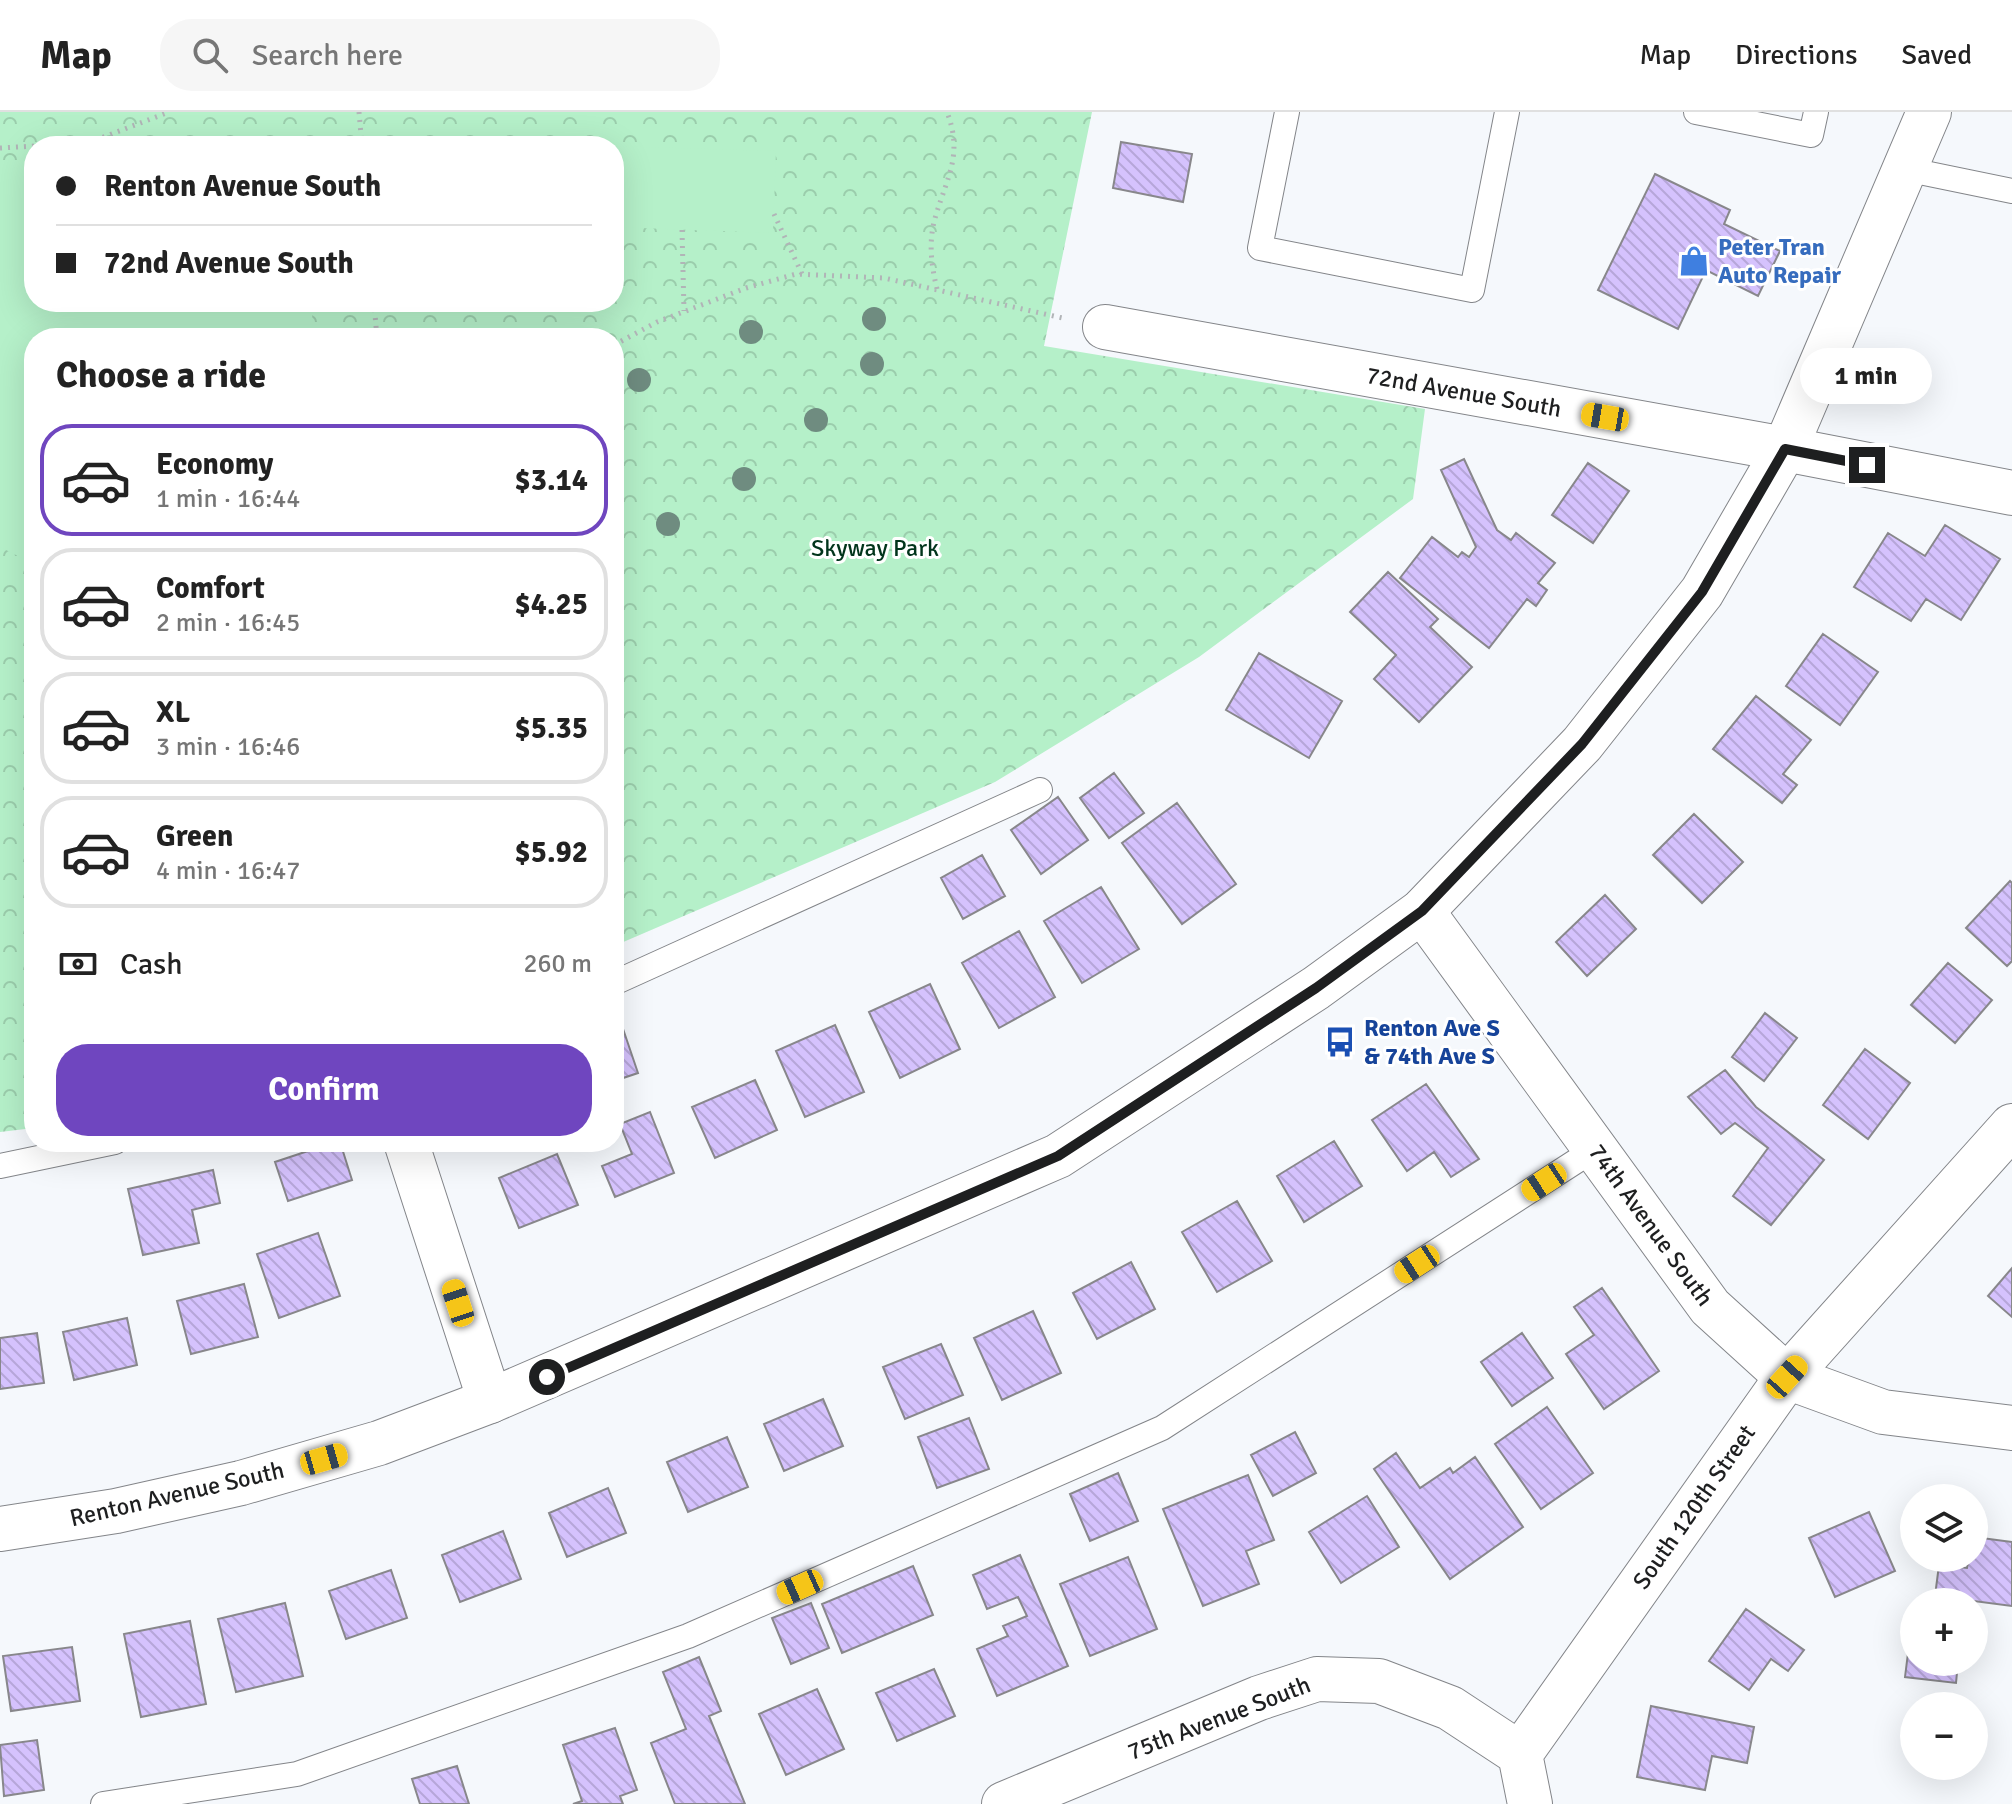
<!DOCTYPE html>
<html lang="en">
<head>
<meta charset="utf-8">
<style>
	body { margin:0; font-family:Signika,sans-serif; background:#f6f6f6; color:#222; height:100vh; display:flex; flex-direction:column; font-size:30px; white-space:nowrap }
	* { box-sizing:border-box; margin:0 }
	p { font-size:26px; color:#767676 }
	.icon { flex:none; width:44px; height:44px; fill:none; stroke:currentColor; stroke-width:2; stroke-linecap:round; stroke-linejoin:round }
	.map { position:relative; flex:1; overflow:hidden }
	.panel { position:absolute; left:24px; top:216px; width:600px; height:824px; display:flex; flex-direction:column; background:#fff; border-radius:32px; box-shadow:0 8px 32px #0002 }
	.panel>* { flex:none }
	.top-card { position:absolute; left:24px; top:24px; width:600px; height:176px; border-radius:32px; box-shadow:0 8px 32px #0002; display:grid; align-content:center; height:176px; padding:0 32px; background:#fff }
	.fabs { position:absolute; left:1900px; top:1372px; display:grid; gap:16px }
	.fabs a { display:grid; place-items:center; width:88px; height:88px; border-radius:50%; background:#fff; box-shadow:0 8px 32px #0002; font-size:40px }
	.end { position:absolute; width:36px; height:36px; margin:-18px; border:10px solid #1e1f20; background:#fff; box-shadow:0 0 0 4px #fff }
	.from { border-radius:50% }
	.bubble { position:absolute; height:56px; border-radius:28px; background:#fff; box-shadow:0 8px 32px #0002; font-size:26px; font-weight:700; line-height:56px; text-align:center }
	.car { position:absolute; width:24px; height:48px; margin:-24px -12px; border-radius:10px; box-shadow:0 0 6px 2px #0007; background:linear-gradient(#f5c518 24%,#345 0 40%,#f5c518 0 76%,#345 0 86%,#f5c518 0) }
	.top-card b { display:flex; align-items:center; gap:28px; height:76px; font-size:30px }
	.top-card b+b { border-top:2px solid #e0e0e0 }
	.top-card i { width:20px; height:20px; background:#222 }
	ul { padding:0; list-style:none }
	li { display:flex; align-items:center; gap:24px; height:112px; margin:0 16px 12px; padding:0 16px; border:4px solid #e0e0e0; border-radius:32px }
	li div { flex:1 }
	li b { display:block; font-size:30px }
	li em { font-style:normal; font-weight:700 }
	li.on { border-color:#6f46bf }
	li>.icon { width:72px; height:72px; stroke-width:1.5 }
	h2 { padding:0 32px; font-size:36px; line-height:96px }
	.pay { display:flex; align-items:center; gap:20px; height:88px; padding:0 32px; font-size:30px }
	.pay p { margin-inline-start:auto }
	.primary-button { display:flex; gap:16px; margin-top:auto; padding:16px 32px }
	.primary-button a { flex:1; height:92px; border-radius:32px; background:#6f46bf; color:#fff; font-size:32px; font-weight:700; line-height:92px; text-align:center }
	header { display:flex; align-items:center; gap:48px; box-sizing:border-box; height:112px; padding:0 40px; background:#fff; border-bottom:2px solid #e0e0e0 }
	header strong { font-size:38px }
	nav { display:flex; gap:44px; margin-inline-start:auto; font-size:28px }
	.search { width:560px; height:72px; background:#f6f6f6; display:flex; align-items:center; gap:20px; box-sizing:border-box; padding:0 28px; border-radius:32px; color:#767676; font-size:30px }
	.map>svg:first-child { display:block }
	.park { fill:url(#park-crowns); fill-rule:evenodd }
	.garden { fill:#b5f0c9 }
	.building { fill:url(#building-back-hatch); stroke:#88878b; stroke-width:2 }
	.lines { fill:none; stroke-linecap:round; stroke-linejoin:round }
	.service-casing { stroke:#838589; stroke-width:26 }
	.minor-casing { stroke:#838589; stroke-width:46 }
	.tertiary-casing { stroke:#838589; stroke-width:46 }
	.secondary-casing { stroke:#838589; stroke-width:46 }
	.path { stroke:#b1b4b7; stroke-width:5; stroke-dasharray:2 6; stroke-linecap:butt }
	.service { stroke:#fff; stroke-width:24 }
	.minor { stroke:#fff; stroke-width:44 }
	.tertiary { stroke:#fff; stroke-width:44 }
	.secondary { stroke:#fff; stroke-width:44 }
	.tree { fill:#6f8c80 }
	.route { stroke:#1e1f20; stroke-width:10 }
	.labels { text-anchor:middle; stroke-width:6; stroke-linejoin:round; paint-order:stroke }
	.shop-label { font-size:24px; font-weight:bold; fill:#366cbe; stroke:#fff; text-anchor:start }
	.street-label { font-size:24px; fill:#1e1f20; stroke:#fff }
	.park-label { font-size:24px; fill:#01341b; stroke:#fff }
	.transit-label { font-size:24px; font-weight:bold; fill:#164399; stroke:#fff; text-anchor:start }
</style>
</head>
<body>
<header>
<strong>Map</strong>
<div class="search"><svg class="icon" aria-label="search" viewBox="0 0 24 24"><circle cx="10" cy="10" r="6"/><path d="M15 15l6 6"/></svg>Search here</div>
<nav><a>Map</a><a>Directions</a><a>Saved</a></nav>
</header>
<div class="map">
<svg width="2012" height="1692" viewBox="0 0 2012 1692">
	<defs>
		<pattern id="park-crowns" width="20" height="18" patternUnits="userSpaceOnUse" patternTransform="scale(2)"><rect width="20" height="18" fill="#b5f0c9"/><path d="M2 6a3 3 0 1 1 6 0M12 15a3 3 0 1 1 6 0" fill="none" stroke="#9bcdac"/></pattern>
		<pattern id="building-back-hatch" width="6" height="6" patternUnits="userSpaceOnUse" patternTransform="scale(2)"><rect width="6" height="6" fill="#d5c2fd"/><path d="M-1 5l2 2M0 0l6 6M5-1l2 2" fill="none" stroke="#b6a6d9"/></pattern>
	</defs>
	<rect width="100%" height="100%" fill="#f5f8fc"/>
	<!-- park -->
	<path class="park" d="M0 0H1092L1044 234 1425 297 1413 387 1199 545 995 670 614 834V226H34V1016L0 1020ZM34 34H614V190H34Z"/>
	<!-- garden -->
	<path class="garden" d="M612 34 776 39 773 121 614 115Z
		M34 54V190H311L314 226H34V452L0 435V56Z"/>
	<!-- building -->
	<path class="building" d="M1121 30 1192 42 1183 90 1113 76Z
		M1655 62 1730 98 1724 112 1780 139 1758 184 1706 158 1678 217 1598 178Z
		M1464 347 1497 418 1511 428 1516 421 1555 451 1538 471 1547 478 1536 494 1527 487 1489 536 1400 466 1432 425 1458 445 1462 440 1469 445 1476 435 1441 358Z
		M1588 351 1629 379 1593 431 1552 403Z
		M1945 413 2000 447 1961 508 1926 487 1911 509 1854 475 1888 421 1925 444Z
		M1388 460 1438 507 1430 515 1472 555 1419 610 1374 567 1396 543 1350 500Z
		M1823 522 1878 560 1840 613 1786 574Z
		M1259 541 1342 589 1309 646 1226 598Z
		M1756 584 1811 628 1783 662 1797 673 1782 691 1713 637Z
		M1114 661 1144 701 1109 726 1080 686Z
		M1058 685 1088 728 1041 762 1011 718Z
		M1177 691 1236 772 1182 812 1122 731Z
		M1694 702 1743 750 1702 791 1653 743Z
		M982 743 1005 784 963 807 941 766Z
		M2010 769 2012 771V849L2007 854 1966 816Z
		M1101 775 1139 837 1082 871 1044 809Z
		M1605 783 1636 817 1587 864 1556 830Z
		M1019 819 1055 885 999 916 962 851Z
		M1948 851 1992 888 1955 931 1911 893Z
		M930 872 960 937 900 966 869 900Z
		M1765 901 1797 926 1764 969 1732 945Z
		M620 908 638 961 614 969V910Z
		M835 913 864 980 805 1005 776 939Z
		M1865 937 1910 971 1868 1027 1823 993Z
		M1725 958 1756 995 1824 1048 1771 1113 1733 1084 1768 1036 1735 1011 1721 1022 1688 985Z
		M755 968 777 1018 715 1046 692 995Z
		M1426 972 1479 1047 1451 1065 1434 1040 1407 1059 1372 1008Z
		M650 1000 674 1061 615 1085 602 1054 632 1042 620 1012Z
		M1334 1029 1362 1074 1304 1110 1277 1064Z
		M335 1030H340L352 1068 288 1089 275 1050Z
		M557 1042 578 1093 519 1116 499 1066Z
		M213 1058 220 1091 192 1098 199 1131 143 1143 128 1077Z
		M1237 1089 1272 1149 1217 1180 1182 1120Z
		M318 1121 340 1184 279 1206 257 1142Z
		M1131 1150 1155 1197 1097 1227 1073 1181Z
		M2012 1156V1205L1988 1184Z
		M244 1172 258 1225 191 1242 177 1189Z
		M1602 1176 1659 1259 1604 1297 1566 1242 1594 1223 1574 1195Z
		M1033 1199 1061 1261 1002 1288 974 1226Z
		M127 1206 137 1253 74 1268 63 1220Z
		M37 1221 44 1271 0 1277V1226Z
		M1522 1221 1553 1266 1512 1294 1481 1250Z
		M941 1232 963 1283 905 1307 883 1255Z
		M823 1287 843 1334 784 1359 764 1312Z
		M1547 1295 1593 1361 1541 1397 1495 1332Z
		M969 1306 989 1357 937 1376 918 1325Z
		M1295 1320 1316 1361 1273 1384 1251 1343Z
		M727 1325 748 1375 688 1400 667 1350Z
		M1396 1341 1420 1376 1450 1356 1453 1361 1475 1345 1523 1415 1450 1467 1374 1357Z
		M1118 1361 1138 1409 1090 1429 1070 1382Z
		M1248 1363 1274 1428 1246 1439 1259 1472 1203 1494 1163 1397Z
		M608 1376 626 1421 567 1445 549 1401Z
		M1367 1384 1399 1435 1341 1471 1309 1420Z
		M1869 1400 1895 1459 1835 1485 1809 1426Z
		M503 1419 521 1467 460 1490 442 1443Z
		M1974 1425 2012 1430V1494L1935 1484 1939 1453 1967 1456 1969 1446H1974Z
		M1020 1443 1068 1554 997 1584 977 1537 1008 1524 1003 1514 1027 1504 1018 1485 987 1497 973 1463Z
		M1128 1445 1157 1517 1090 1544 1060 1472Z
		M913 1454 933 1503 842 1541 822 1492Z
		M391 1458 407 1506 346 1527 329 1479Z
		M285 1491 303 1564 236 1580 218 1507Z
		M811 1491 829 1536 791 1552 772 1506Z
		M1746 1497 1804 1538 1788 1559 1771 1547 1749 1578 1709 1549Z
		M1913 1501 1914 1550H1958L1956 1571 1905 1565Z
		M190 1509 206 1592 141 1605 124 1522Z
		M72 1535 80 1589 11 1599 3 1544Z
		M699 1545 721 1599 709 1604 745 1692H675L651 1631 686 1617 663 1560Z
		M934 1557 955 1604 897 1629 876 1581Z
		M817 1577 844 1637 786 1663 759 1602Z
		M1651 1594 1754 1615 1747 1651 1712 1644 1705 1678 1637 1665Z
		M615 1616 637 1678 620 1684 623 1692H573L582 1689 563 1633Z
		M37 1628 44 1678 4 1684 0 1633Z
		M457 1654 469 1692H420L412 1667Z"/>
	<g class="lines">
		<!-- service casing -->
		<g class="service-casing">
			<path id="service" d="M1287 0 1260 136 1472 178 1507 0
				M1696 0 1811 23 1816 0
				M1905 57 2012 79
				M614 871 1040 678
				M0 1054 115 1030
				M103 1692 297 1662 688 1524 1162 1316 1595 1037"/>
		</g>
		<!-- minor casing -->
		<g class="minor-casing">
			<path id="minor" d="M1105 215 1785 337 2012 381
				M406 1030 490 1289
				M1004 1692 1259 1586 1317 1567 1379 1569 1450 1596 1520 1642
				M1530 1692 1520 1642 1787 1265 2012 1014"/>
		</g>
		<!-- tertiary casing -->
		<g class="tertiary-casing">
			<path id="tertiary" d="M1422 799 1710 1195 1787 1265 1883 1300 2012 1316"/>
		</g>
		<!-- secondary casing -->
		<g class="secondary-casing">
			<path id="secondary" d="M0 1417 116 1399 241 1371 379 1331 490 1289 1058 1044 1316 876 1422 799 1582 632 1702 480 1785 337 1929 0"/>
		</g>
		<!-- path -->
		<path class="path" d="M359 0 362 34
			M0 36 88 31 169 0
			M774 102 802 162
			M682 118 684 199
			M937 177C931 152 928 128 936 103 948 63 963 42 947 0
			M374 190 377 226
			M614 233 657 210 746 176 796 162 884 166 1067 207"/>
		<!-- service -->
		<use href="#service" class="service"/>
		<!-- minor -->
		<use href="#minor" class="minor"/>
		<!-- tertiary -->
		<use href="#tertiary" class="tertiary"/>
		<!-- secondary -->
		<use href="#secondary" class="secondary"/>
	</g>
	<!-- trees -->
	<g class="tree">
		<circle cx="874" cy="207" r="12"/>
		<circle cx="751" cy="220" r="12"/>
		<circle cx="872" cy="252" r="12"/>
		<circle cx="639" cy="268" r="12"/>
		<circle cx="816" cy="308" r="12"/>
		<circle cx="744" cy="367" r="12"/>
		<circle cx="668" cy="412" r="12"/>
	</g>
	<g class="lines">
		<!-- route -->
		<path class="route" d="M547 1265 1058 1044 1316 876 1422 799 1582 632 1702 480 1785 337 1867 353"/>
	</g>
	<!-- icons -->
	<defs>
		<g id="shop-bare" transform="scale(2.4)"><path d="M-5-2.5h2.3a2.7 3.5 0 0 1 5.4 0H5L5.5 6h-11ZM-1.5-2.5h3a1.5 2.3 0 0 0-3 0Z" fill="#3f7fe0" stroke="#fff" stroke-width="2.5" paint-order="stroke"/></g>
		<g id="bus-bare" transform="scale(2.4)"><path d="M-5-6H5V4H4V6H2V4H-2V6H-4V4H-5ZM-3.5-4V0h7V-4ZM-3.5 1.2v1.5H-2V1.2ZM2 1.2v1.5H3.5V1.2Z" fill="#1a4fb4" stroke="#fff" stroke-width="2.5" paint-order="stroke"/></g>
	</defs>
	<g fill-rule="evenodd">
		<use href="#shop-bare" x="1694" y="149"/>
		<use href="#bus-bare" x="1340" y="930"/>
	</g>
	<g class="labels">
		<!-- shop labels -->
		<g class="shop-label">
			<text x="1718" y="143">Peter Tran<tspan x="1718" dy="28">Auto Repair</tspan></text>
		</g>
		<!-- street labels -->
		<g class="street-label">
			<text transform="translate(1464 280) rotate(10)" y="8">72nd Avenue South</text>
			<text transform="translate(1651 1113) rotate(54)" y="8">74th Avenue South</text>
			<text transform="translate(177 1382) rotate(-13)" y="8">Renton Avenue South</text>
			<text transform="translate(1694 1395) rotate(-55)" y="8">South 120th Street</text>
			<text transform="translate(1219 1606) rotate(-21)" y="8">75th Avenue South</text>
		</g>
		<!-- park labels -->
		<g class="park-label">
			<text x="875" y="444">Skyway Park</text>
		</g>
		<!-- transit labels -->
		<g class="transit-label">
			<text x="1364" y="924">Renton Ave S<tspan x="1364" dy="28">&amp; 74th Ave S</tspan></text>
		</g>
	</g>
</svg>
<div class="fabs">
<a><svg class="icon" aria-label="layers" viewBox="0 0 24 24"><path d="M12 4l9 5-9 5-9-5zM3 14l9 5 9-5"/></svg></a>
<a>+</a>
<a>−</a>
</div>
<i class="end from" style="left:547px;top:1265px"></i>
<i class="end" style="left:1867px;top:353px"></i>
<div class="bubble" style="left:1800px;top:236px;width:132px">1 min</div>
<i class="car" style="left:1605px;top:305px;rotate:280deg"></i>
<i class="car" style="left:1544px;top:1070px;rotate:237deg"></i>
<i class="car" style="left:1417px;top:1152px;rotate:237deg"></i>
<i class="car" style="left:458px;top:1191px;rotate:342deg"></i>
<i class="car" style="left:1787px;top:1265px;rotate:42deg"></i>
<i class="car" style="left:324px;top:1347px;rotate:74deg"></i>
<i class="car" style="left:800px;top:1475px;rotate:246deg"></i>
<div class="top-card">
<b><i class="from"></i>Renton Avenue South</b>
<b><i></i>72nd Avenue South</b>
</div>
<section class="panel">
<h2>Choose a ride</h2>
<ul>
<li class="on"><svg class="icon" aria-label="car" viewBox="0 0 24 24"><path d="M5 17H2v-5l4-1 3-4h7l3 4 3 1v5h-3M9 17h6M6 11h13"/><circle cx="7" cy="17" r="2"/><circle cx="17" cy="17" r="2"/></svg><div><b>Economy</b><p>1 min · 16:44</p></div><em>$3.14</em></li>
<li><svg class="icon" aria-label="car" viewBox="0 0 24 24"><path d="M5 17H2v-5l4-1 3-4h7l3 4 3 1v5h-3M9 17h6M6 11h13"/><circle cx="7" cy="17" r="2"/><circle cx="17" cy="17" r="2"/></svg><div><b>Comfort</b><p>2 min · 16:45</p></div><em>$4.25</em></li>
<li><svg class="icon" aria-label="car" viewBox="0 0 24 24"><path d="M5 17H2v-5l4-1 3-4h7l3 4 3 1v5h-3M9 17h6M6 11h13"/><circle cx="7" cy="17" r="2"/><circle cx="17" cy="17" r="2"/></svg><div><b>XL</b><p>3 min · 16:46</p></div><em>$5.35</em></li>
<li><svg class="icon" aria-label="car" viewBox="0 0 24 24"><path d="M5 17H2v-5l4-1 3-4h7l3 4 3 1v5h-3M9 17h6M6 11h13"/><circle cx="7" cy="17" r="2"/><circle cx="17" cy="17" r="2"/></svg><div><b>Green</b><p>4 min · 16:47</p></div><em>$5.92</em></li>
</ul>
<div class="pay"><svg class="icon" aria-label="cash" viewBox="0 0 24 24"><path d="M3 7h18v10H3z"/><circle cx="12" cy="12" r="2"/></svg>Cash<p>260 m</p></div>
<div class="primary-button"><a>Confirm</a></div>
</section>
</div>
</body>
</html>
